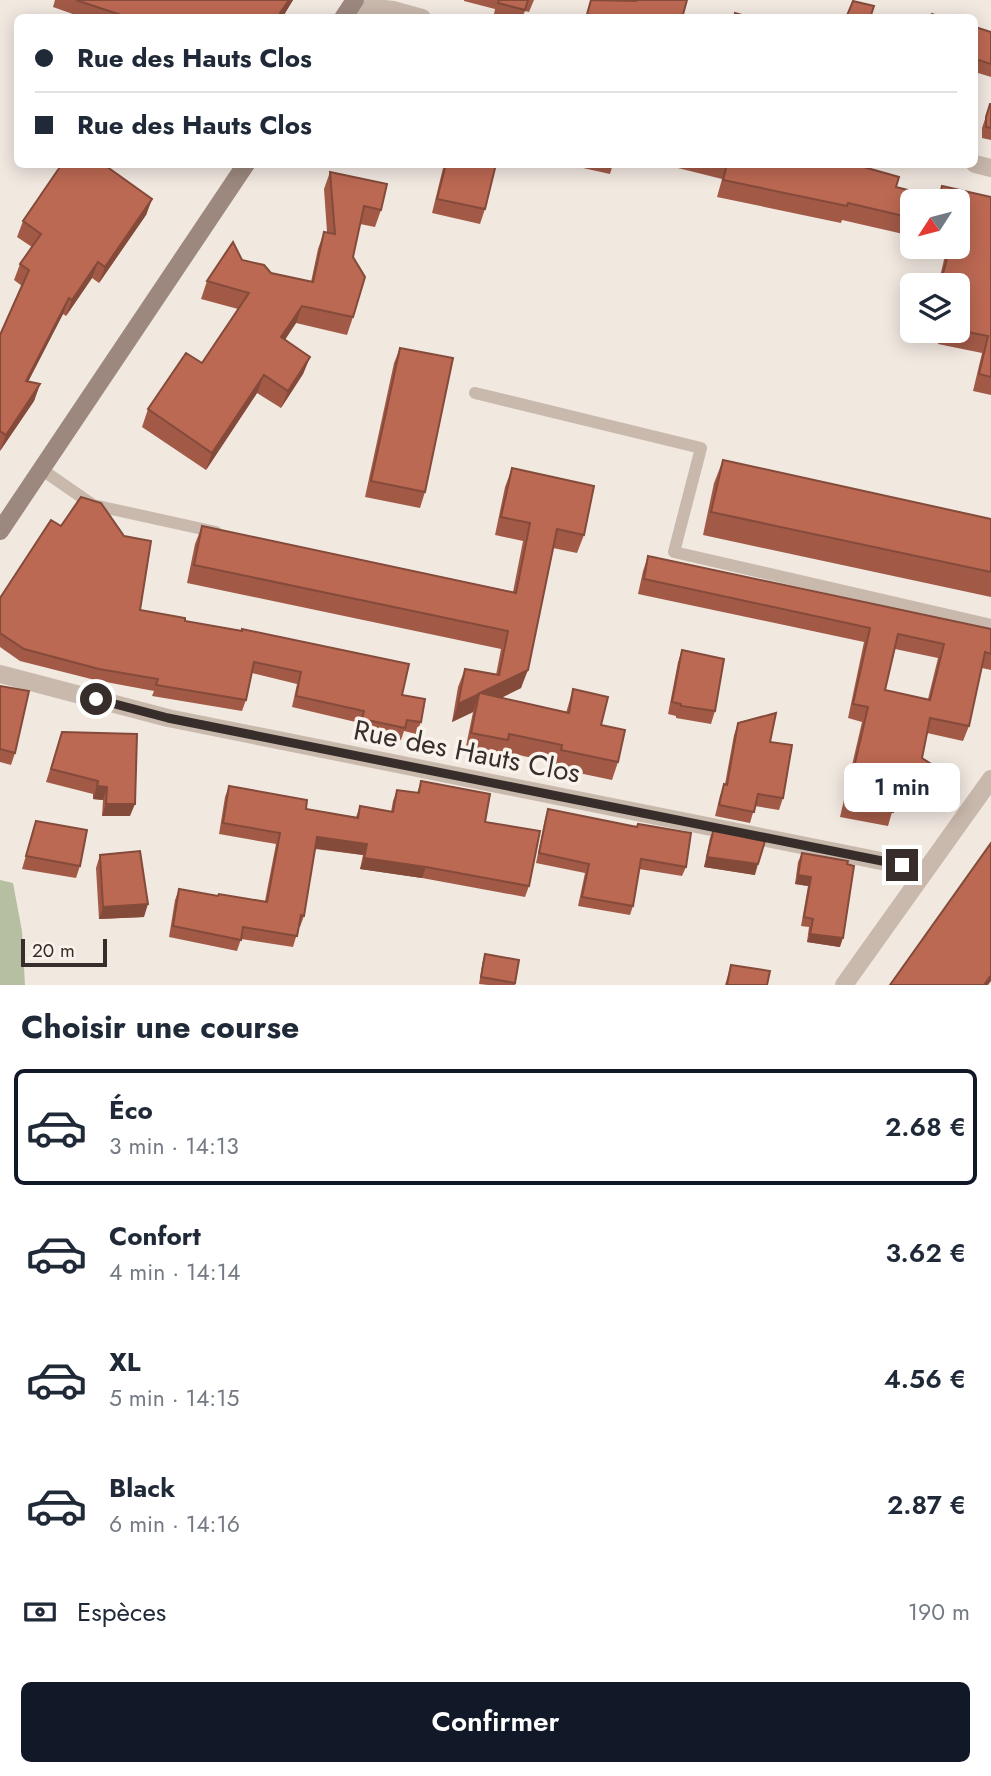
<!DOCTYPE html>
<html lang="fr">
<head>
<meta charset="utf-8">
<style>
	body { margin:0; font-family:Jost,sans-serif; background:#f6f6f7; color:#1f2937; height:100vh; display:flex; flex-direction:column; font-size:26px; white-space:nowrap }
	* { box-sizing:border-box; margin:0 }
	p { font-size:23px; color:#747a83 }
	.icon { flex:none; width:38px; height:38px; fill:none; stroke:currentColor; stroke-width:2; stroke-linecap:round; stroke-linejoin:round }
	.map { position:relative; height:985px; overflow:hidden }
	.side { display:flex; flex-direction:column; background:#fff; flex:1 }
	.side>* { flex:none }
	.hud { position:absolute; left:14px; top:14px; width:964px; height:154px; border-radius:10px; box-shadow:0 4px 18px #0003; display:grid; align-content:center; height:154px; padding:0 21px; background:#fff }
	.needle { width:46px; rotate:234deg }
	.fabs { position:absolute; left:900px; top:189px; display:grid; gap:14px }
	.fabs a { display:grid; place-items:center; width:70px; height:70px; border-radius:10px; background:#fff; box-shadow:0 4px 18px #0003; font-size:35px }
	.scale { position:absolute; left:21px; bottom:18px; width:86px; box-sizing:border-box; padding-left:7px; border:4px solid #372e2b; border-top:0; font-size:19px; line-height:24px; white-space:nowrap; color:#372e2b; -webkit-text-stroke:5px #f9f3ec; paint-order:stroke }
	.end { position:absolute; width:32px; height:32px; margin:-16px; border:9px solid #372e2b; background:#fff; box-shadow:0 0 0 4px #fff }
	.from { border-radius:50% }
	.bubble { position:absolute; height:49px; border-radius:10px; background:#fff; box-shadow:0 4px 18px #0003; font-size:23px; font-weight:600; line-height:49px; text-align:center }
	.hud b { display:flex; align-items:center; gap:24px; height:66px; font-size:26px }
	.hud b+b { border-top:2px solid #e0e1e3 }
	.hud i { width:18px; height:18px; background:#1f2937 }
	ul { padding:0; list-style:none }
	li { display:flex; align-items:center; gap:21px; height:116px; margin:0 14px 10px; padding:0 7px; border:4px solid transparent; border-radius:10px }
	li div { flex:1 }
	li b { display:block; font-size:26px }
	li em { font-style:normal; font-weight:600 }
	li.current { border-color:#111827 }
	li>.icon { width:63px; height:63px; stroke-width:1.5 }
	h2 { padding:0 21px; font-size:32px; line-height:84px }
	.pay { display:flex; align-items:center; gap:18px; height:77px; padding:0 21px; font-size:26px }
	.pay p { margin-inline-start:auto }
	.action { display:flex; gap:14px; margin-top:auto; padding:14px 21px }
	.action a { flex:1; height:80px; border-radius:10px; background:#111827; color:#fff; font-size:28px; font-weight:600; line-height:80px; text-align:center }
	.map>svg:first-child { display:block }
	.green { fill:#b6bfa1 }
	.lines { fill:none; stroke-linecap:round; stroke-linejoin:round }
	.service { stroke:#c9b8ac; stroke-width:12 }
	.minor { stroke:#c9b8ac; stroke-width:18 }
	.secondary { stroke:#9c887e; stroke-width:18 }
	.wall { fill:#a25a47; fill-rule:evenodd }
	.shaded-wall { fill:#844a3a }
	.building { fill:#bc6953; stroke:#844a3a; stroke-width:2; fill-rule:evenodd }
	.route { stroke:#372e2b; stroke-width:9 }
	.labels { text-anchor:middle; stroke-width:7; stroke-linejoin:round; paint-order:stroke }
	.street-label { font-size:28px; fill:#372e2b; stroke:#f9f3ec }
</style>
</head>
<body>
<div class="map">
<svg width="991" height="985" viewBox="0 0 991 985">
	<rect width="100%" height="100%" fill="#f1e8e0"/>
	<!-- green -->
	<path class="green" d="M0 880 13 883 22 931 25 985H0Z"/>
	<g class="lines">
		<!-- service -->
		<path class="service" d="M475 393 701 448 674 552 991 625
			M41 469 93 505 216 532"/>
		<!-- minor -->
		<path class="minor" d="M352 5 393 10 422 18
			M975 164 991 168
			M0 674 168 718 926 870
			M844 985 991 779"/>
		<!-- secondary -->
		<path class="secondary" d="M343 18 355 0
			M0 531 246 164"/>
	</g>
	<!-- wall -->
	<path class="wall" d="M55 0H293L282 18H84L53 7Z
		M464 0H534L529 12 525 11 522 18H507L494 14 495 9 464 1Z
		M975 27 991 32V77L975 72Z
		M990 104H991V140L982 138V128Z
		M444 164H496L485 209 480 224 432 213Z
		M565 164H613L610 174Z
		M671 164H853L896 187 938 198 942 186 991 197V395L973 391 982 353 938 344 940 331H957V285H938L947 247H957V201H912V236L842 220 841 223 717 197 722 179 670 166Z
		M330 172 381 210 375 227 360 224 353 257V317L347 335 296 323 285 340 310 357 303 374 281 408 257 393 206 470 142 427 148 409 202 363 238 309 201 299 207 281 242 260 271 273 311 282 318 249 324 232H327L324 189Z
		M152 199 146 215 99 283 92 278 66 316 63 314 28 382 40 384 34 401 0 451V335L22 286 14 280 20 264 32 247 17 237 23 221Z
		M400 348 425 492 420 508 365 497 394 363Z
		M723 460 991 519V597L703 535 714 483Z
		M512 468 584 535 577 553 553 548 521 688 501 698 566 713 573 689 601 725 618 762 612 780 555 768 556 763 504 752 501 759 465 751 473 712 452 722 458 687 465 669 496 675 501 649 187 583 195 544 202 526 513 592 523 541 495 535 505 487Z
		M648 556 991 629V670L982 668 969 726 963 741 927 733 922 758 950 794 927 802 924 809 895 802 888 826 840 817 862 722 848 718 864 642 638 594 643 571ZM895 649 938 658 928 699 885 690Z
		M0 598 140 610 185 621 402 695 421 722 416 734 404 731 401 740 358 731 360 723 292 707 297 684 252 673 246 700 242 711 152 696 154 691 95 680 20 661 0 647Z
		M682 650 715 711 711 724 676 718V716L668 714 678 662Z
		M0 686 15 753 11 765 0 762Z
		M738 723 770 742 783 798 779 810 755 806 750 823 715 816 720 796 724 784H725L734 735Z
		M62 732 130 816H102L103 800 93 799V794L46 782Z
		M421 781 485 822 529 886 525 897 422 878 360 869 363 855 315 849 304 916 300 927H299L293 947 241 939 237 951 169 937 175 900 179 889 218 896 265 901 276 844 219 834 225 797 229 786 306 809 356 817 360 806 391 812 393 801 397 790 417 793Z
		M548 809 686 867 682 876 639 869 633 906 630 915 578 906 585 873 536 863 545 819Z
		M36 821 80 866 76 878 22 869Z
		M714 828 749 838 755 875 704 867 710 838Z
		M802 853 840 947 807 942 809 927 801 926 808 886 795 884 798 862Z
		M100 855 144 917 99 919 96 868Z
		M485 954 515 983V985H488L479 984 483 960Z
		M731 965 767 985H725Z"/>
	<!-- shaded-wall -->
	<path class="shaded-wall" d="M289 0H293L282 18H279Z
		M152 199 146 215 99 283 105 267Z
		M98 262 92 278 66 316 72 300Z
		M69 298 63 314 20 397 26 381Z
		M302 306 296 323 275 354 281 337Z
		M310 357 303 374 281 408 288 391Z
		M264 375 257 393 206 470 212 453Z
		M40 384 34 401 0 451 6 435Z
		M528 670 521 688 476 710 480 693Z
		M479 694 473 712 452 722 458 704Z
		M956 780 950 794 927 802 931 787Z
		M97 786 107 787 103 800 93 799Z
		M106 804H135L130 816H102Z
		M317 837 367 844 363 855 313 848Z
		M707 857 758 864 755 875 704 867Z
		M364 858 426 867 422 878 360 869Z
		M798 875 811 877 808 886 795 884Z
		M148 904 144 917 99 919 103 907Z
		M810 934 843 938 840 947 807 942Z
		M991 975V981L988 985H984Z"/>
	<!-- building -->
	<path class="building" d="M76 0H289L280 13 283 14 281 18H121V15Z
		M499 0H528L525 10 498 3Z
		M591 0 636 1V0H687L682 18H586Z
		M853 1 874 6 871 15 882 18H846Z
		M735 13 752 18H734Z
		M932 14 943 18H931Z
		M975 27 991 32V64L975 59Z
		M990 104H991V128L986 127V117Z
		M62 164H103L152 199 105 267 98 262 72 300 69 298 26 381 40 384 6 435 0 431V335L29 270 20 264 41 234 23 221Z
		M446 164H496L485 209 437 199Z
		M727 164H853L899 177 896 187 939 198 942 186 991 197V377L979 374 988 336 957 330V285H940L950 247H957V201H912V218L848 203 847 206 723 180Z
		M330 172 387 184 381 210 364 206 353 257 365 277 353 317 302 306 281 337 310 357 288 391 264 375 212 453 148 409 186 353 202 363 249 293 207 281 233 242 242 260 264 265 271 273 313 282 324 232 335 234Z
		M400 348 453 358 425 492 371 481Z
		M723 460 991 519V572L711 512Z
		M512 468 594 486 584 535 557 529 528 670 480 693 569 713 573 689 608 697 601 725 625 730 618 762 561 750 562 745 509 734 508 740 471 733 479 694 458 704 465 669 499 675 508 631 194 565 202 526 516 593 530 523 501 517Z
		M81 497 101 503 124 536 151 541 140 610 185 618V621L242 631V629L409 664 402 695 425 699 421 722 407 720 405 728 362 719 364 711 296 696 301 672 254 662 246 700 156 685 158 679 99 669 24 649 0 633V598L51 520 61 526Z
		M648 556 991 629V654L985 652 969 726 930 718 922 758 956 780 931 787 930 794 898 787 893 812 846 802 868 707 853 704 870 628 644 579ZM898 634 944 644 930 700 885 690Z
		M682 650 724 659 715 711 681 706V704L672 702Z
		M0 686 29 691 15 753 0 749Z
		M776 713 770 742 792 745 783 798 758 794 754 812 719 805 724 784 727 785 738 723Z
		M62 732 137 734 135 804H106L107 787 97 786 98 781 51 769Z
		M421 781 490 794 485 822 540 831 529 886 426 867 364 858 367 844 317 837 304 916 301 915 297 936 243 927 241 940 173 926 179 889 218 896 219 894 267 902 280 833 223 823 229 786 307 800 306 809 358 818 360 806 393 812 397 790 419 793Z
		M548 809 637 827 638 824 691 833 686 867 641 859 633 906 582 897 589 864 539 853Z
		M36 821 87 830 80 866 26 856Z
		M714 828 750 835 749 838 765 841 758 864 707 857Z
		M991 843V975L984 985H890Z
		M140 851 148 904 103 907 100 855Z
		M802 853 848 861 847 864 854 866 843 938 810 934 813 919 804 917 811 877 798 875Z
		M485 954 519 960 515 983 481 977Z
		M731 965 770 971 767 985H727Z"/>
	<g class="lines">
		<!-- route -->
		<path class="route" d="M96 699 168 718 902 865"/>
	</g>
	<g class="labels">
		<!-- street labels -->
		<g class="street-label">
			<text transform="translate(467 751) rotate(11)" y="10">Rue des Hauts Clos</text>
		</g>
	</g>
</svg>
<div class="fabs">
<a><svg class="needle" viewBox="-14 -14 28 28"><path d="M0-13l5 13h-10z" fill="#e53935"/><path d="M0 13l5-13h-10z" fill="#747a83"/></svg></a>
<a><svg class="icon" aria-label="layers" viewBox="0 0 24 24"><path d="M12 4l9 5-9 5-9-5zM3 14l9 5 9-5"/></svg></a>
</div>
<div class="scale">20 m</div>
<i class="end from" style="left:96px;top:699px"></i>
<i class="end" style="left:902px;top:865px"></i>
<div class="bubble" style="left:844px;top:763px;width:116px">1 min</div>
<div class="hud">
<b><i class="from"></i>Rue des Hauts Clos</b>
<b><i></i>Rue des Hauts Clos</b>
</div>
</div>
<section class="side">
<h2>Choisir une course</h2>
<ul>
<li class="current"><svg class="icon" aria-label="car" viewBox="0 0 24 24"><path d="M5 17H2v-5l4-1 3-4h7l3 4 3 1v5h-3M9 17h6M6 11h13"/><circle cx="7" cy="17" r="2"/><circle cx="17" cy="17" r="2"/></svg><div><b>Éco</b><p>3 min · 14:13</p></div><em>2.68 €</em></li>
<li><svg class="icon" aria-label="car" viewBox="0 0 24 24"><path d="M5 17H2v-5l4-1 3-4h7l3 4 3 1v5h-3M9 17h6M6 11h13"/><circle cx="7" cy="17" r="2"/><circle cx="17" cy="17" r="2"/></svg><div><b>Confort</b><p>4 min · 14:14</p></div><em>3.62 €</em></li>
<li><svg class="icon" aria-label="car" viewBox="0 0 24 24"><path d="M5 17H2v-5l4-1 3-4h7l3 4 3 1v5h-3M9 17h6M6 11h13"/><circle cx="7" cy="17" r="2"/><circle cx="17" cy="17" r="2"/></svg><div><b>XL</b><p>5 min · 14:15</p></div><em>4.56 €</em></li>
<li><svg class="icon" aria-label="car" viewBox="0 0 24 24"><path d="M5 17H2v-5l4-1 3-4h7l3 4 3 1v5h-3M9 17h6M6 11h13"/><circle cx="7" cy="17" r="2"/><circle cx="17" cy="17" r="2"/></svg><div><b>Black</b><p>6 min · 14:16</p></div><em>2.87 €</em></li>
</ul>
<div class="pay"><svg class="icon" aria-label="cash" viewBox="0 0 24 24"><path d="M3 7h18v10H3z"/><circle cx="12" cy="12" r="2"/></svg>Espèces<p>190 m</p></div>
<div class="action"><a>Confirmer</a></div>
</section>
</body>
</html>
